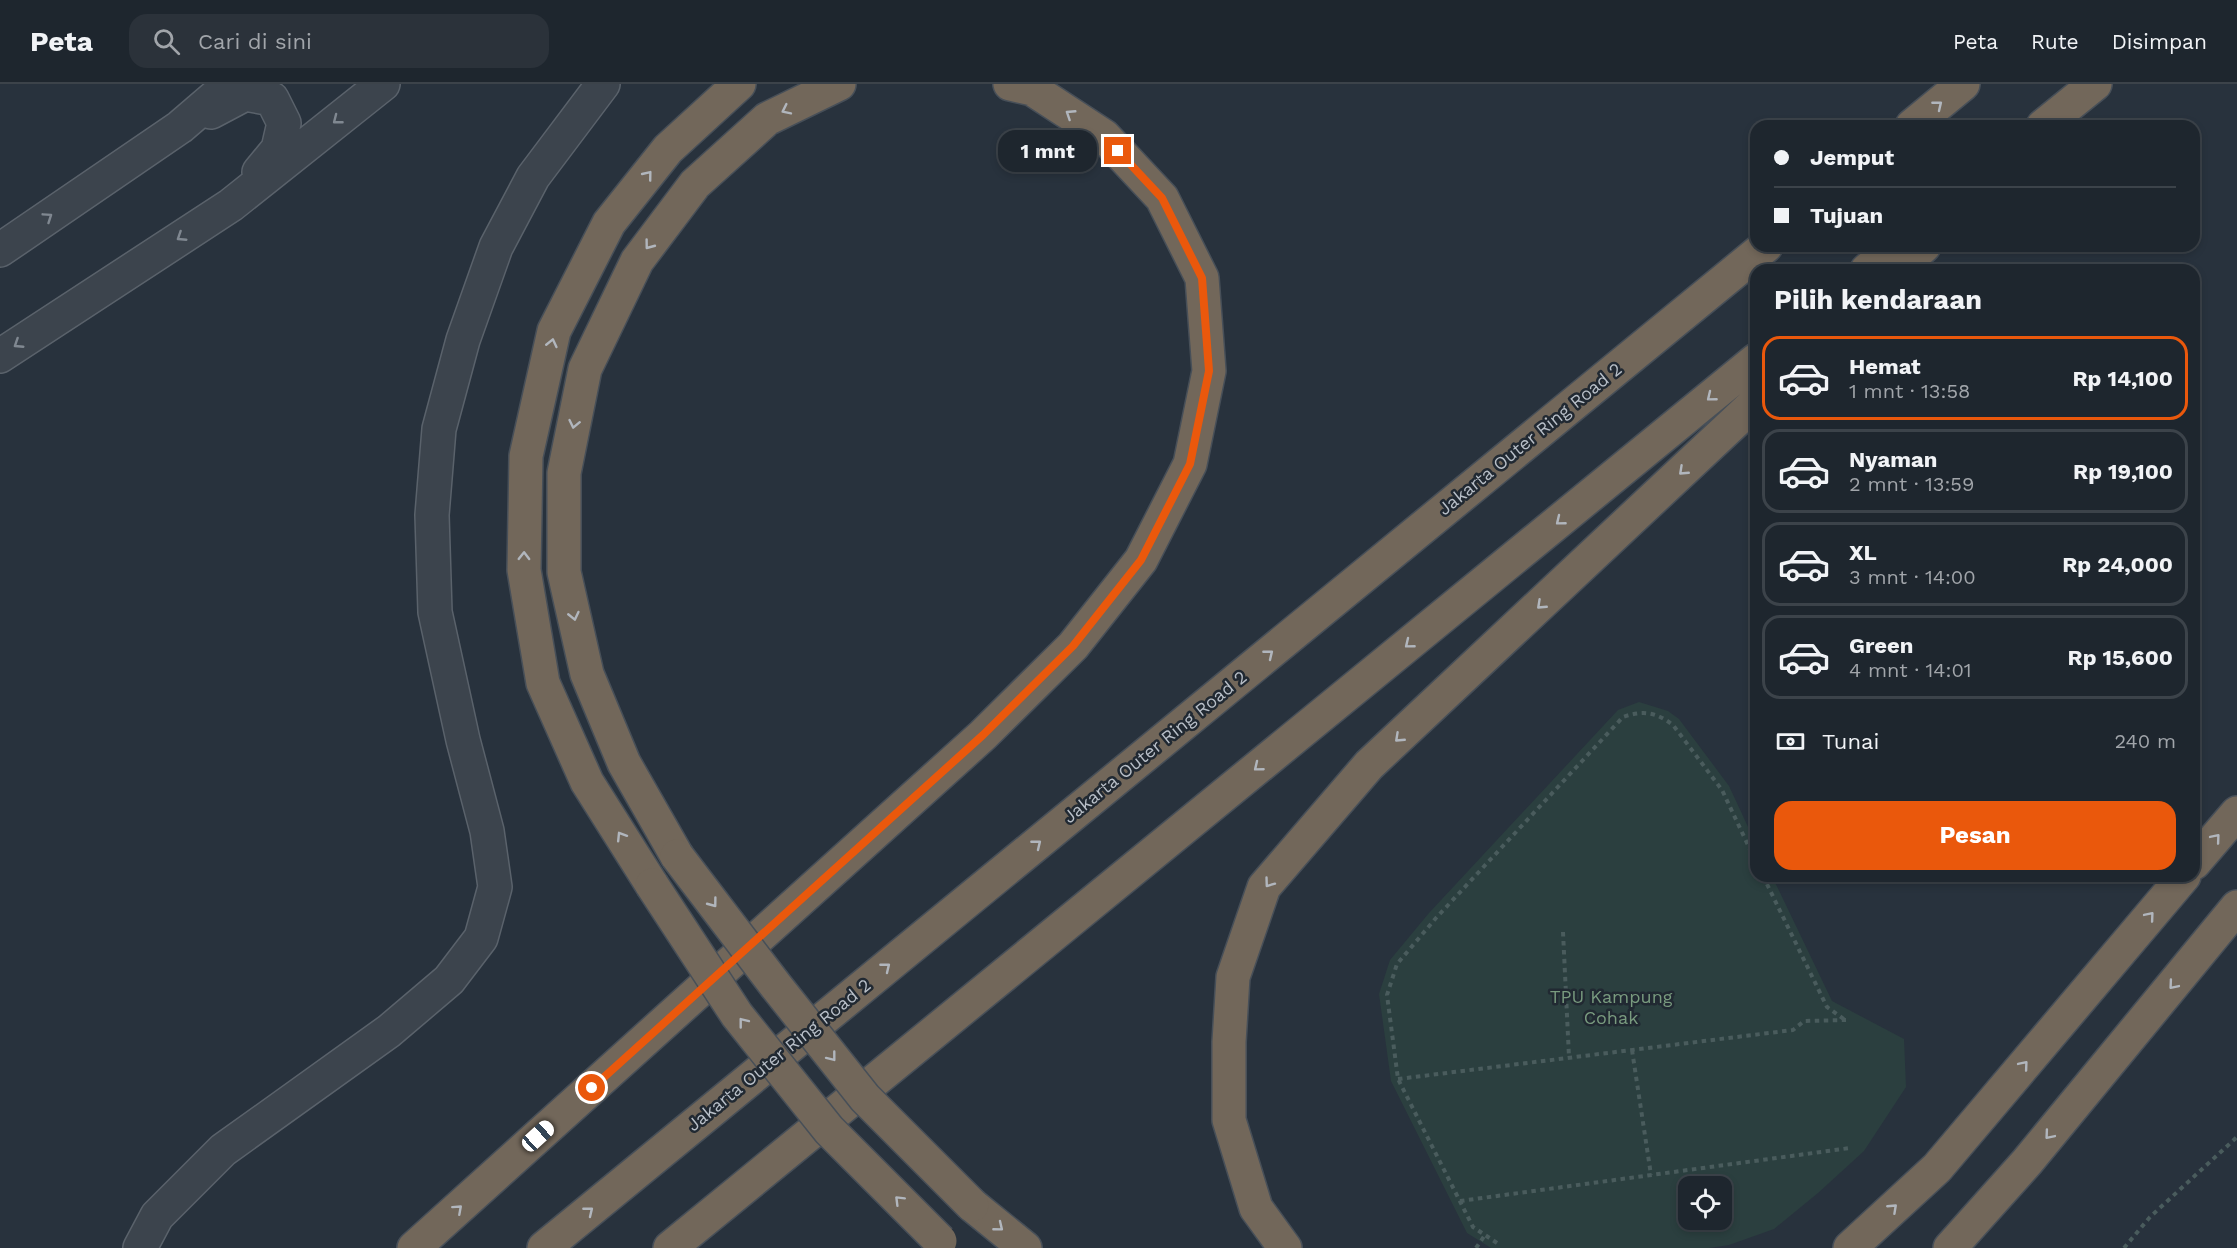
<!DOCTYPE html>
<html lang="id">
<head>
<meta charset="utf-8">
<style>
	body { margin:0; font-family:"Work Sans",sans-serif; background:#2b323a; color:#f1f3f6; height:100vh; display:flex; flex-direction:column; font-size:22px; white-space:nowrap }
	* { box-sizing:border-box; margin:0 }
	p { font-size:20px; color:#a1a5aa }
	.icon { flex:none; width:33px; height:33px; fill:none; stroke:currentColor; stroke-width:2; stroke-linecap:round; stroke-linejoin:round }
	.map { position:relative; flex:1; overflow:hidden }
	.details { position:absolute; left:1750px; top:180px; width:450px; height:618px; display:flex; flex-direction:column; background:#1e262e; border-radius:18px; box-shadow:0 3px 9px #0003,0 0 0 2px #3c434a }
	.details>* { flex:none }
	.guide { position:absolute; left:1750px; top:36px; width:450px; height:132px; border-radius:18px; box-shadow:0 3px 9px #0003,0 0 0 2px #3c434a; display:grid; align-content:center; height:132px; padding:0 24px; background:#1e262e }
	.fabs { position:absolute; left:1678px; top:1092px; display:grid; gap:12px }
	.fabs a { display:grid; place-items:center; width:54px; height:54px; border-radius:12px; background:#1e262e; box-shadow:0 3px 9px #0003,0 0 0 2px #3c434a; font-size:30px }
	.end { position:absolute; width:27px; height:27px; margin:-14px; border:8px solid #ea580c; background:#fff; box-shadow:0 0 0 3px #fff }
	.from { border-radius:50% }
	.bubble { position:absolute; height:42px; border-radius:18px; background:#1e262e; box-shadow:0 3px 9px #0003,0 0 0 2px #3c434a; font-size:20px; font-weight:700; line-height:42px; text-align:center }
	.car { position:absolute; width:18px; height:36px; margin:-18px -9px; border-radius:8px; box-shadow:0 0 4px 2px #0007; background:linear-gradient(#fff 24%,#345 0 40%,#fff 0 76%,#345 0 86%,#fff 0) }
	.guide b { display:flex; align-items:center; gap:21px; height:57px; font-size:22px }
	.guide b+b { border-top:2px solid #3c434a }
	.guide i { width:15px; height:15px; background:#f1f3f6 }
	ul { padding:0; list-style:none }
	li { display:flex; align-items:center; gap:18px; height:84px; margin:0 12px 9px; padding:0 12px; border:3px solid #3c434a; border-radius:18px }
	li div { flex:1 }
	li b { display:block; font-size:22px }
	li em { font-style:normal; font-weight:700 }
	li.active { border-color:#ea580c }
	li>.icon { width:54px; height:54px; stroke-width:1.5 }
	h2 { padding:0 24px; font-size:27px; line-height:72px }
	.pay { display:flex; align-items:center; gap:15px; height:66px; padding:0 24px; font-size:22px }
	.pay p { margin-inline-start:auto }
	.cta { display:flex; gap:12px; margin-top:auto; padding:12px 24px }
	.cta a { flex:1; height:69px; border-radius:18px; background:#ea580c; color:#fff; font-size:24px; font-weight:700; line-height:69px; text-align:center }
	header { display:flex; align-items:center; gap:36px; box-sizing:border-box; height:84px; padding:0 30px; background:#1e262e; border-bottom:2px solid #3c434a }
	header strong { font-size:28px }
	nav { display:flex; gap:33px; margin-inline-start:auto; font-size:21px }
	.search { width:420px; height:54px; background:#2b323a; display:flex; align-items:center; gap:15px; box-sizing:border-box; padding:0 21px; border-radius:18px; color:#a1a5aa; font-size:22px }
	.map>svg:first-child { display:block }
	.green { fill:#2b3f3f; fill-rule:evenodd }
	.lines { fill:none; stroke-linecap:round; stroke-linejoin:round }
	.minor-casing { stroke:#5a626b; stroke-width:36 }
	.tertiary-casing { stroke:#5a626b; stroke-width:36 }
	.motorway-casing { stroke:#474f58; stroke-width:36 }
	.path { stroke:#4a5c5d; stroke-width:4; stroke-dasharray:4.5 4.5; stroke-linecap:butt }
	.minor { stroke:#3c444d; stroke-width:33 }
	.tertiary { stroke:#3c444d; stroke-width:33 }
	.motorway { stroke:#72675a; stroke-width:33 }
	.motorway-bridge-casing { stroke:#474f58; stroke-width:36; stroke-linecap:butt }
	.motorway-bridge { stroke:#72675a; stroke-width:33 }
	.oneway { stroke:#b1b6bd }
	.oneway2 { stroke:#808891 }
	.route { stroke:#ea580c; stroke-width:8 }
	.labels { text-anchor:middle; stroke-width:5; stroke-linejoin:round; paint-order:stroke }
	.street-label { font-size:18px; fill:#b8bfc8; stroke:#212932 }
	.park-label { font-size:18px; fill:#799b7f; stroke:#212932 }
</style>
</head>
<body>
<header>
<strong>Peta</strong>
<div class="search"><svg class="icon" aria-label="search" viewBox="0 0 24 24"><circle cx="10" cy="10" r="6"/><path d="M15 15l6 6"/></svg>Cari di sini</div>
<nav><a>Peta</a><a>Rute</a><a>Disimpan</a></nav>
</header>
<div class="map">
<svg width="2237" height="1164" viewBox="0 0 2237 1164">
	<rect width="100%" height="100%" fill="#28323d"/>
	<!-- green -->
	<path class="green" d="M1639 618 1668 627 1679 635 1729 702 1756 760V792H1772L1832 917 1904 955 1906 1003 1864 1067 1818 1109 1774 1145 1729 1161 1709 1164H1491L1467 1149 1391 997 1379 910 1390 876 1429 829 1618 626ZM1689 1102H1722V1136H1689Z"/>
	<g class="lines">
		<!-- minor casing -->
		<g class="minor-casing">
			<path id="minor" d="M140 1164 157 1132 223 1066 389 947 449 896 481 854 495 803 487 747 463 656 435 528 432 431 439 345 463 256 496 163 533 93 603 0"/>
		</g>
		<!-- tertiary casing -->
		<g class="tertiary-casing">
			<path id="tertiary" d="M211 28 245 10 272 15 284 39 278 65 259 88
				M0 166 180 43 230 0
				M0 272 231 121 383 0"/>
		</g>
		<!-- motorway casing -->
		<g class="motorway-casing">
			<path id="motorway" d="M1912 42 1963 0
				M2043 42 2095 0
				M1867 186 1896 162
				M1898 186 1924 162
				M677 772 624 679 587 590 564 488V389L585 285 637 177 695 100 767 35 839 0
				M2194 779 2237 729
				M652 801 587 698 543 599 524 486 526 372 554 247 609 139 668 65 739 0
				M972 1121 1025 1164
				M414 1164 983 651 1073 562 1141 476 1190 380 1209 287 1202 194 1162 114 1104 52 1032 5 1010 0
				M544 1164 1766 162
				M670 1164 1756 276
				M1285 1164 1256 1124 1229 1036V958L1233 893 1264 803 1369 681 1756 318
				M1850 1164 1937 1084 2184 792
				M1950 1164 2027 1078 2237 823"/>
		</g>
		<!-- path -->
		<path class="path" d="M1763 792 1827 923 1845 936
			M1563 848 1569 973
			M1632 966 1651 1091
			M1398 995 1793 946 1804 937 1846 936
			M1460 1117 1850 1064
			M1497 1159 1473 1143 1398 995 1387 911 1397 880 1436 834 1623 633C1643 626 1656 628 1673 641L1722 706 1756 778
			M1476 1164 1485 1151
			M2124 1164 2150 1133 2237 1053"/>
		<!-- minor -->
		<use href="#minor" class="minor"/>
		<!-- tertiary -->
		<use href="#tertiary" class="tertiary"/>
		<!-- motorway -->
		<use href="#motorway" class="motorway"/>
		<!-- motorway-bridge casing -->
		<g class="motorway-bridge-casing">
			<path id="motorway-bridge" d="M677 772 776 902 865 1014 972 1121
				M652 801 737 931 829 1046 940 1157"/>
		</g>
		<!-- motorway-bridge -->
		<use href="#motorway-bridge" class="motorway-bridge"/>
	</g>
	<!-- one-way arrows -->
	<defs><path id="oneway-chevron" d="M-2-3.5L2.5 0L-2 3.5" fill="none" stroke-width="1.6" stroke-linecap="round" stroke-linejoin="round" transform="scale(1.5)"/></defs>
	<g class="oneway">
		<use href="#oneway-chevron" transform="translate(1938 21) rotate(-39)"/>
		<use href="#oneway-chevron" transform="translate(786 26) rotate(154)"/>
		<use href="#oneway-chevron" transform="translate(1070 30) rotate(-147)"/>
		<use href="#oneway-chevron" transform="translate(648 91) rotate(-51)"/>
		<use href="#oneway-chevron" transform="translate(649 161) rotate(127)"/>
		<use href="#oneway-chevron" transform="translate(552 259) rotate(-77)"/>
		<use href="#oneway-chevron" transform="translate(1711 313) rotate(141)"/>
		<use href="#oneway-chevron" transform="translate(574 340) rotate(102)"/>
		<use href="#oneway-chevron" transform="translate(1683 387) rotate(137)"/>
		<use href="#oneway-chevron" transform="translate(1560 437) rotate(141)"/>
		<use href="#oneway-chevron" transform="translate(524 472) rotate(-89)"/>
		<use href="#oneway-chevron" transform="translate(1541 521) rotate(137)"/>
		<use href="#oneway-chevron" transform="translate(574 532) rotate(77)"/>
		<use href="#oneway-chevron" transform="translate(1409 560) rotate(141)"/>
		<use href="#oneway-chevron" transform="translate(1269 570) rotate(-39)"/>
		<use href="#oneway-chevron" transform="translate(1399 654) rotate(137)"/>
		<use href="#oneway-chevron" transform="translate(1258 683) rotate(141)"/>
		<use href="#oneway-chevron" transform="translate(621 752) rotate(-122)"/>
		<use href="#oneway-chevron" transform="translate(2216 754) rotate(-50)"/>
		<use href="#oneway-chevron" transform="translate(1037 760) rotate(-39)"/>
		<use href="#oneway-chevron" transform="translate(1269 799) rotate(126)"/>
		<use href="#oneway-chevron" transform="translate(713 819) rotate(53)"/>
		<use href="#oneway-chevron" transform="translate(2150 832) rotate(-50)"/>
		<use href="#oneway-chevron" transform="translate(886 883) rotate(-39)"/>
		<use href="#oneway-chevron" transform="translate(2173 901) rotate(130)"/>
		<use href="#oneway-chevron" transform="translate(743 938) rotate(-128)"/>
		<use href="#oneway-chevron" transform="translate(832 973) rotate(52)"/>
		<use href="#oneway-chevron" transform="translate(2024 981) rotate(-50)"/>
		<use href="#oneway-chevron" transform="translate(2049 1051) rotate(130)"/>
		<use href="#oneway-chevron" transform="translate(899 1116) rotate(-135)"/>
		<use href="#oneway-chevron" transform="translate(1893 1124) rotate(-43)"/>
		<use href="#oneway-chevron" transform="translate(458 1125) rotate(-42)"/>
		<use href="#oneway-chevron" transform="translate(589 1127) rotate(-39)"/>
		<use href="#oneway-chevron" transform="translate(999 1143) rotate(39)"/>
	</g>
	<g class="oneway2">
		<use href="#oneway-chevron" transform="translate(337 36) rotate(142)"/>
		<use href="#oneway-chevron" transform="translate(48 133) rotate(-34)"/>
		<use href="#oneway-chevron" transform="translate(181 153) rotate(147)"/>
		<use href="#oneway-chevron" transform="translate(18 260) rotate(147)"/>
	</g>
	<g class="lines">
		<!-- route -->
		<path class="route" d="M592 1004 983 651 1073 562 1141 476 1190 380 1209 287 1202 194 1162 114 1118 67"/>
	</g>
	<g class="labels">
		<!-- street labels -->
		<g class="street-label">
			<text transform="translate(1530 355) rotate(-39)" y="6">Jakarta Outer Ring Road 2</text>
			<text transform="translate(1155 663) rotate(-39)" y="6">Jakarta Outer Ring Road 2</text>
			<text transform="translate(779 971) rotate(-39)" y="6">Jakarta Outer Ring Road 2</text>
		</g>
		<!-- park labels -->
		<g class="park-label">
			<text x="1611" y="919">TPU Kampung<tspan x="1611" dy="21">Cohak</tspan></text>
		</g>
	</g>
</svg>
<div class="fabs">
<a><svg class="icon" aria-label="locate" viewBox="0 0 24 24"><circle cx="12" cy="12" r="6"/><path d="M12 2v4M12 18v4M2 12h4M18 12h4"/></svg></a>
</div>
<i class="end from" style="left:592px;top:1004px"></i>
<i class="end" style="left:1118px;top:67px"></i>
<div class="bubble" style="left:998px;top:46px;width:99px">1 mnt</div>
<i class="car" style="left:538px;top:1052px;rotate:48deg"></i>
<div class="guide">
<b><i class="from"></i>Jemput</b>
<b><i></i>Tujuan</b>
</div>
<section class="details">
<h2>Pilih kendaraan</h2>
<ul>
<li class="active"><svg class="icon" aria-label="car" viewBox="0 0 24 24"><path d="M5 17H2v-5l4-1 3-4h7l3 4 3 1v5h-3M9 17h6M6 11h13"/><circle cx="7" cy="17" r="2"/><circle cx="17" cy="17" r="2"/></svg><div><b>Hemat</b><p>1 mnt · 13:58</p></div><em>Rp 14,100</em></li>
<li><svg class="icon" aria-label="car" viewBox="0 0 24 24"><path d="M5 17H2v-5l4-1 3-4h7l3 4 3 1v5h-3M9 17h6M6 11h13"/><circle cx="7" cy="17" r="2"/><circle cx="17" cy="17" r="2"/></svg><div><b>Nyaman</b><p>2 mnt · 13:59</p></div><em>Rp 19,100</em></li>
<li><svg class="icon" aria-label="car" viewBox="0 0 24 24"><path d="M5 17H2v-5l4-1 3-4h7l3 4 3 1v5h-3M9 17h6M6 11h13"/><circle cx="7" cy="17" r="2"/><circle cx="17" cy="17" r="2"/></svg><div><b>XL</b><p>3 mnt · 14:00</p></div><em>Rp 24,000</em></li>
<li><svg class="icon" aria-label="car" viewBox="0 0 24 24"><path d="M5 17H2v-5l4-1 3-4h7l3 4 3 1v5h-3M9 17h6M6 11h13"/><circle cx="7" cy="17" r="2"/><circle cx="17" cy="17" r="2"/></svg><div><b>Green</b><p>4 mnt · 14:01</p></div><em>Rp 15,600</em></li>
</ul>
<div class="pay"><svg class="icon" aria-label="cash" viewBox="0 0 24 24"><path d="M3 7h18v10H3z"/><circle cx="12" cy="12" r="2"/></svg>Tunai<p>240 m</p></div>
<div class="cta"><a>Pesan</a></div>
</section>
</div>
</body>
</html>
